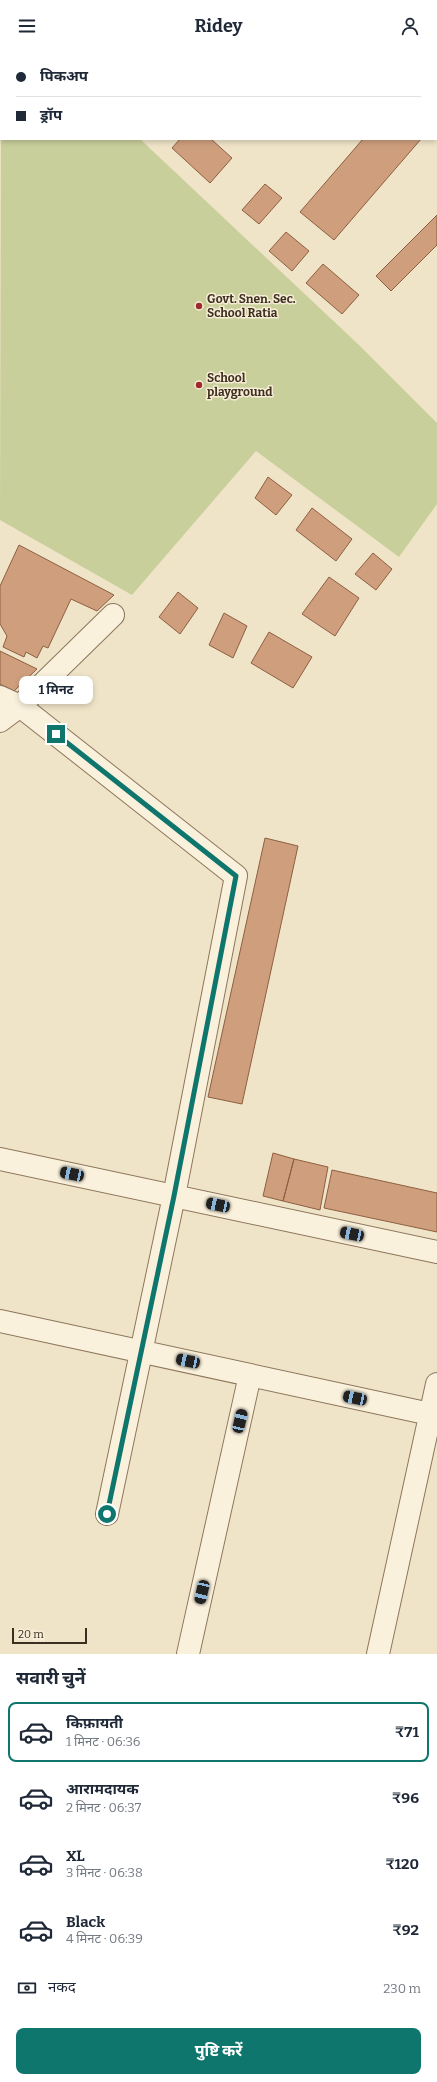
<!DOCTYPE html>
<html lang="hi">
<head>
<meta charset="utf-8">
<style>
	body { margin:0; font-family:Bitter,"Noto Sans Devanagari",serif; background:#f2f2f3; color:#1f2937; height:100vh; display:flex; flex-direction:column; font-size:15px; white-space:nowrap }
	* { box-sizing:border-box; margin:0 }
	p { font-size:13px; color:#747a83 }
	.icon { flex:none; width:22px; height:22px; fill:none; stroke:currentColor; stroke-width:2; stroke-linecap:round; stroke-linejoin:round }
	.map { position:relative; height:1602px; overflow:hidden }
	.side { display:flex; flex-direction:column; background:#fff; flex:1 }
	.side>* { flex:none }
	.guide { position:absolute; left:0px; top:0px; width:437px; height:88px; box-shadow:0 2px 6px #0003; display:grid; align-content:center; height:88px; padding:0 16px; background:#fff }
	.scale { position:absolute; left:12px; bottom:10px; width:75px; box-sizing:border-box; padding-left:4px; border:2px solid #3d2e20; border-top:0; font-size:11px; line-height:14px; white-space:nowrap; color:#3d2e20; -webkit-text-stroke:3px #f7eed8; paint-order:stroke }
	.end { position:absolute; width:18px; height:18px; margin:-9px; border:5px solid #0f766e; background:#fff; box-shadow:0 0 0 2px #fff }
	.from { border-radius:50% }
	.bubble { position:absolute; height:28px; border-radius:8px; background:#fff; box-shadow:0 2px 6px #0003; font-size:13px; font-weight:700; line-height:28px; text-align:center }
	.car { position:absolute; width:12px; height:24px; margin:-12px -6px; border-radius:5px; box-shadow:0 0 3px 1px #0007; background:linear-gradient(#222 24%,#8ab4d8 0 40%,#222 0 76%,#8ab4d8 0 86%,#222 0) }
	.guide b { display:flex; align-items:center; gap:14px; height:38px; font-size:15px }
	.guide b+b { border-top:1px solid #e0e1e3 }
	.guide i { width:10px; height:10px; background:#1f2937 }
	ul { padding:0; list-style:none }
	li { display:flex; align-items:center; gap:12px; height:60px; margin:0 8px 6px; padding:0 8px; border:2px solid transparent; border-radius:8px }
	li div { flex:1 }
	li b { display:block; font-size:15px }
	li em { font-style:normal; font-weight:700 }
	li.selected { border-color:#0f766e }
	li>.icon { width:36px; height:36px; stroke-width:1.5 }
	h2 { padding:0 16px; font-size:18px; line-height:48px }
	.pay { display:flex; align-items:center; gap:10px; height:44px; padding:0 16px; font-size:15px }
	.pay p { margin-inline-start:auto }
	.action { display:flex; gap:8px; margin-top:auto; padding:8px 16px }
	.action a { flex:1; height:46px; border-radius:8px; background:#0f766e; color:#fff; font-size:16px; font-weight:700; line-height:46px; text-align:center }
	header { display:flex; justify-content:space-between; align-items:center; height:52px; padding:0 16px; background:#fff; font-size:18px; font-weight:700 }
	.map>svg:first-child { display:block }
	.green { fill:#c9cf9b }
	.building { fill:#cf9f7d; stroke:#8d5f41 }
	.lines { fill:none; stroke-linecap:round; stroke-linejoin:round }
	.street-casing { stroke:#8d765c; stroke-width:24 }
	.street { stroke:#faf1dc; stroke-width:22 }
	.route { stroke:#0f766e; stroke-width:5 }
	.poi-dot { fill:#9e2a2b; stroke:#f7eed8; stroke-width:1.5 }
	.labels { text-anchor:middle; stroke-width:3; stroke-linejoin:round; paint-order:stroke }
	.poi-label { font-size:12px; font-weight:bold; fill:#3d2e20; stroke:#f7eed8; text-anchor:start }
</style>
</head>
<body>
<header><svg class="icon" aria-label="menu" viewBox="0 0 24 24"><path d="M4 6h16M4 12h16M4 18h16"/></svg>Ridey<svg class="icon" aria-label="person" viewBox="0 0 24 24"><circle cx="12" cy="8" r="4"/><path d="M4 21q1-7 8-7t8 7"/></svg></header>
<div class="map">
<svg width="437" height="1602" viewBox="0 0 437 1602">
	<rect width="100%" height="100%" fill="#f0e4c8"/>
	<!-- green -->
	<path class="green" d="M1 64V87H140L360 294 437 371V452L399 505 256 399 132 543 0 468Z"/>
	<!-- building -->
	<path class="building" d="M402 0H437L436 70V1Z
		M180 87H211L232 106 210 131 172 96Z
		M363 87H421L334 188 300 160Z
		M265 132 282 146 259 172 242 158Z
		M437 163V193L391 239 376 224Z
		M286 180 309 199 292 219 269 199Z
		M323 212 359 243 342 262 306 231Z
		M268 425 292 443 276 463 255 446Z
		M312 456 352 487 336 509 296 478Z
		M19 493 114 543 97 559 71 547 48 596 43 594 37 606 26 600 24 605 3 595 7 584 0 572V534Z
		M373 501 392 517 376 538 355 522Z
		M329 525 359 546 335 584 302 562Z
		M178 540 198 556 180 582 159 565Z
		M224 561 247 574 233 606 209 593Z
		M269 580 312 605 293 636 251 611Z
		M0 599 37 617 14 639 0 632Z
		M265 786 298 794 242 1052 208 1045Z
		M273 1101 294 1107 283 1149 263 1144Z
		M294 1107 328 1115 320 1158 283 1149Z
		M332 1118 437 1141V1180L324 1156Z"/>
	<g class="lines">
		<!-- street casing -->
		<g class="street-casing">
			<path id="street" d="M0 645 20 654 236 824 174 1144 107 1462
				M0 669 20 654 113 563
				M0 1107 437 1200
				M0 1269 430 1362
				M188 1602 250 1323
				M378 1602 437 1332"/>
		</g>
		<!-- street -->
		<use href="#street" class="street"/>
	</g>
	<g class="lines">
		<!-- route -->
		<path class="route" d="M56 682 236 824 174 1144 107 1462"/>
	</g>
	<!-- markers -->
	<g class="poi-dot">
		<circle cx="199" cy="254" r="4"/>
		<circle cx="199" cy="333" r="4"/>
	</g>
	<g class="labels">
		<!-- poi labels -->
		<g class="poi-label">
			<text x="207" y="251">Govt. Snen. Sec.<tspan x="207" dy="14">School Ratia</tspan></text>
			<text x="207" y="330">School<tspan x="207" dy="14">playground</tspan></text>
		</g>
	</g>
</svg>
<div class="scale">20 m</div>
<i class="end from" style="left:107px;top:1462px"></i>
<i class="end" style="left:56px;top:682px"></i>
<div class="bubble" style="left:19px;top:624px;width:74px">1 मिनट</div>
<i class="car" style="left:72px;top:1122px;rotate:282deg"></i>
<i class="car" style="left:218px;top:1153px;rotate:282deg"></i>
<i class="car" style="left:352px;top:1182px;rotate:282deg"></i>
<i class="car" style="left:188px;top:1309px;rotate:282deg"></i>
<i class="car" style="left:355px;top:1346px;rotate:282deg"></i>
<i class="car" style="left:240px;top:1369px;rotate:13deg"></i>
<i class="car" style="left:202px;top:1540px;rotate:193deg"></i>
<div class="guide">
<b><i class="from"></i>पिकअप</b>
<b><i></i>ड्रॉप</b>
</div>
</div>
<section class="side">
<h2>सवारी चुनें</h2>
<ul>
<li class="selected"><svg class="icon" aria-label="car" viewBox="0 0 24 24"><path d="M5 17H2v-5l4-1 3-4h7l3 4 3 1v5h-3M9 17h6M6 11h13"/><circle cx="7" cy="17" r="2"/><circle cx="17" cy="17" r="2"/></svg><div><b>किफ़ायती</b><p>1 मिनट · 06:36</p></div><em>₹71</em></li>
<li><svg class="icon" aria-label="car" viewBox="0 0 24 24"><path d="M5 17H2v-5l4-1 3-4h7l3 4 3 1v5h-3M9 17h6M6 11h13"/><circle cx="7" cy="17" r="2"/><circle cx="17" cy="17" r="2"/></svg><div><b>आरामदायक</b><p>2 मिनट · 06:37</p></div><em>₹96</em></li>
<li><svg class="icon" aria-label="car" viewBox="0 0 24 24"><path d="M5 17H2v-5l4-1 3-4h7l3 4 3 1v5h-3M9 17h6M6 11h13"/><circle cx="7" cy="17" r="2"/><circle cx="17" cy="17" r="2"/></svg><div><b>XL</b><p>3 मिनट · 06:38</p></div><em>₹120</em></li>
<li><svg class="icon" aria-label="car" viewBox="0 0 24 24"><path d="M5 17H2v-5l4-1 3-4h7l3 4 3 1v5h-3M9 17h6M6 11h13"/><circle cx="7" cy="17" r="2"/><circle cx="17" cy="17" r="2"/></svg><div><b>Black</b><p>4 मिनट · 06:39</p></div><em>₹92</em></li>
</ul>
<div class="pay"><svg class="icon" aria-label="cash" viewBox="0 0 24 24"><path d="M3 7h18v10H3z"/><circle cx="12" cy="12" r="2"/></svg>नकद<p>230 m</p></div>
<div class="action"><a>पुष्टि करें</a></div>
</section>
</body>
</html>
